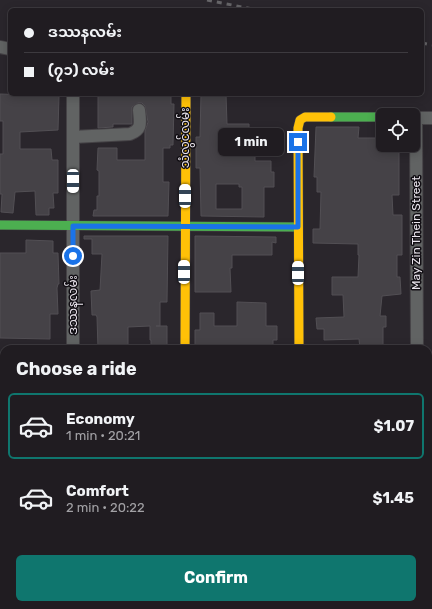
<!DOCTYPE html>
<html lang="en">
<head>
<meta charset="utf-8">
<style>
	body { margin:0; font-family:Rubik,"Noto Sans Myanmar",sans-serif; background:#2d292e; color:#f1f3f6; height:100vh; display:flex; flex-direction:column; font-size:15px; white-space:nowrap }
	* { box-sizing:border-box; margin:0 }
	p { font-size:13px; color:#a2a1a5 }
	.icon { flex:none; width:22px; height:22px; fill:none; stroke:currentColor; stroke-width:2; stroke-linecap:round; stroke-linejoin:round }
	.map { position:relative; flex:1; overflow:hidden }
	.details { position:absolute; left:0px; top:345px; width:432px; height:264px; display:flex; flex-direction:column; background:#201c21; border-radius:12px 12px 0 0; box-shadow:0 2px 10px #0003,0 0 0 1px #3d3a3f }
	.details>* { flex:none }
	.banner { position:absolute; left:8px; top:8px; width:416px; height:88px; border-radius:6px; box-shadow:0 2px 10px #0003,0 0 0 1px #3d3a3f; display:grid; align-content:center; height:88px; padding:0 16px; background:#201c21 }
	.fabs { position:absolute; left:376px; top:108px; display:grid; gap:8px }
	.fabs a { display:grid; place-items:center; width:44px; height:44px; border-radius:6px; background:#201c21; box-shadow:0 2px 10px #0003,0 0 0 1px #3d3a3f; font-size:20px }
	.end { position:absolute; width:18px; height:18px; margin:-9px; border:5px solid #1a73e8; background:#fff; box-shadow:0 0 0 2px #fff }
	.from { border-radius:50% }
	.bubble { position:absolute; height:28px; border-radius:6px; background:#201c21; box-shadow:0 2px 10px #0003,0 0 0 1px #3d3a3f; font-size:13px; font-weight:700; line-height:28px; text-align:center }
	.car { position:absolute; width:12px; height:24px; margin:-12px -6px; border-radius:5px; box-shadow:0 0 3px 1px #0007; background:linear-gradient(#fff 24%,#345 0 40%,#fff 0 76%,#345 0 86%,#fff 0) }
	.banner b { display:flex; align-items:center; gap:14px; height:38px; font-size:15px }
	.banner b+b { border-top:1px solid #3d3a3f }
	.banner i { width:10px; height:10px; background:#f1f3f6 }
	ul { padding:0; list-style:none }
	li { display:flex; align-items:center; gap:12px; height:66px; margin:0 8px 6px; padding:0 8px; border:2px solid transparent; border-radius:6px }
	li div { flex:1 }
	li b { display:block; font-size:15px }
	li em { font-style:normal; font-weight:700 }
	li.selected { border-color:#0f766e }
	li>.icon { width:36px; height:36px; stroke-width:1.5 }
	h2 { padding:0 16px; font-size:18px; line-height:48px }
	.button { display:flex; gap:8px; margin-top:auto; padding:8px 16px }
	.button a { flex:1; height:46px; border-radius:6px; background:#0f766e; color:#fff; font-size:16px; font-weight:700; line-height:46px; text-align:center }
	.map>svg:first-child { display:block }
	.building { fill:#454247; stroke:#524f54; fill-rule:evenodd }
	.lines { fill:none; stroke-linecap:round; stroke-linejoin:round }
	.street-casing { stroke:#454246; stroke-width:14 }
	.fast-casing { stroke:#454246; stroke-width:10 }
	.slow-casing { stroke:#454246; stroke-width:10 }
	.street { stroke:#616363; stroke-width:12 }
	.fast { stroke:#4caf50; stroke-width:9 }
	.slow { stroke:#ffc107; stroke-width:9 }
	.rail { stroke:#666568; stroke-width:3; stroke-dasharray:5 5; stroke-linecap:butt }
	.route { stroke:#1a73e8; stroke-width:5 }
	.labels { text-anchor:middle; stroke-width:3; stroke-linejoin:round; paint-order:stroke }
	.street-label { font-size:12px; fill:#ebe6ee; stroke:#110e13 }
</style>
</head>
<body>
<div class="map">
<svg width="432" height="609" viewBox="0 0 432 609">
	<rect width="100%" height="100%" fill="#2a262c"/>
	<!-- building -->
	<path class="building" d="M0 94 59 96 58 130 20 132V149H51L52 160H58V193H53L54 208H49V215H36L35 191 15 192 13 213 1 212 2 194H0V154H3V121H0Z
		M98 94H171V104H174L173 145H170V148H163V182H169L168 216H93L94 210H97V196H99V171L97 170 98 148H117V160H145V131L148 122 145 106 142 103H138L132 107V124H113V127L98 128Z
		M201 94H226L227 124H249V133H255V161H271V172H274V187H264V217L201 216 200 168H196V137H200ZM216 184H239V187H242V209H216Z
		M316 127H359L358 138H383V145H399V195H392L393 215H402V255H397V277H400L401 294 382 296 380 316H386V327H383V349H360L359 339 324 340V329H317L316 318 344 317 343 295H332V277H358L359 255H358V244L313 243V229H320L321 192H317V177H314Z
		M84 236H168L167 302H160V326H156H167V349H151V340H150V326L128 327V347H115V349H98L97 317 96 315H92L91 291 100 290 102 254H92V239H84Z
		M195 236 276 237V243L272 242V255H232V268H230L231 292H195Z
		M26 240 53 241V253H58L59 284H58L57 288 58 314H50V339L0 338V253H26Z
		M237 302 266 303V326H277V340H273V349H203V347H195V330H200V313H214V326H237Z"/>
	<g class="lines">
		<!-- street casing -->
		<g class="street-casing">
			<path id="street" d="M0 47 10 49
				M73 94V349
				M413 118H432
				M416 118 417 349
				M73 137 130 134C143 129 140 122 139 110
				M0 491H4
				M428 495 432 494
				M428 572 432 573
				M73 609V605
				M183 609V605
				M299 609V605
				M416 609V605"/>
		</g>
		<!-- fast casing -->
		<g class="fast-casing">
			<path id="fast" d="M331 117H383
				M0 225 298 227"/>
		</g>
		<!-- slow casing -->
		<g class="slow-casing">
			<path id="slow" d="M185 349 186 94
				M299 349 298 128 300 120 305 117H331"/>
		</g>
		<!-- street -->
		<use href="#street" class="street"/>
		<!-- fast -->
		<use href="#fast" class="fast"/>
		<!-- slow -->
		<use href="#slow" class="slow"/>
		<!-- rail -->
		<path class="rail" d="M207 0 257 10
			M422 43 432 45"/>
	</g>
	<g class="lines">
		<!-- route -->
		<path class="route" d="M73 256V226L298 227V142"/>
	</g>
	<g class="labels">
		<!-- street labels -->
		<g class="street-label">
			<text transform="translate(185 138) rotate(-90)" y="4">သံလွင်လမ်း</text>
			<text transform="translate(416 233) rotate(-90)" y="4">May Zin Thein Street</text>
			<text transform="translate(73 305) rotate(-90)" y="4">ဒဿနလမ်း</text>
		</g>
	</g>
</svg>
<div class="fabs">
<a><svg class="icon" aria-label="locate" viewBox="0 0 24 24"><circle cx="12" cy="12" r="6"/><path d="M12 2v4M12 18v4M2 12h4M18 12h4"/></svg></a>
</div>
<i class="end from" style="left:73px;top:256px"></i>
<i class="end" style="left:298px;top:142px"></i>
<div class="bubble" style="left:218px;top:128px;width:66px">1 min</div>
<i class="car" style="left:73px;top:181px;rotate:180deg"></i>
<i class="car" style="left:185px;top:196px;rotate:0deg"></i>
<i class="car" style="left:184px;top:272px;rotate:0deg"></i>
<i class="car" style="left:298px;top:273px;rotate:0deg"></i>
<div class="banner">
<b><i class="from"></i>ဒဿနလမ်း</b>
<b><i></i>(၇၁) လမ်း</b>
</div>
<section class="details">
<h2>Choose a ride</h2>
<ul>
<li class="selected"><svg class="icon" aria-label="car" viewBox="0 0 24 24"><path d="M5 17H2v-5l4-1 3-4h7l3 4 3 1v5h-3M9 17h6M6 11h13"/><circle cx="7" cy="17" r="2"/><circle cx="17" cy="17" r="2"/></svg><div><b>Economy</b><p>1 min · 20:21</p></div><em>$1.07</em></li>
<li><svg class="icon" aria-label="car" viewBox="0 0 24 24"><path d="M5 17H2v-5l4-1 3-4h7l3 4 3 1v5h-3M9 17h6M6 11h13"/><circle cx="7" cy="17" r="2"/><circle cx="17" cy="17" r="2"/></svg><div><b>Comfort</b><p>2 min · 20:22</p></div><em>$1.45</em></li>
</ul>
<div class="button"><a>Confirm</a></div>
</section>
</div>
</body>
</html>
